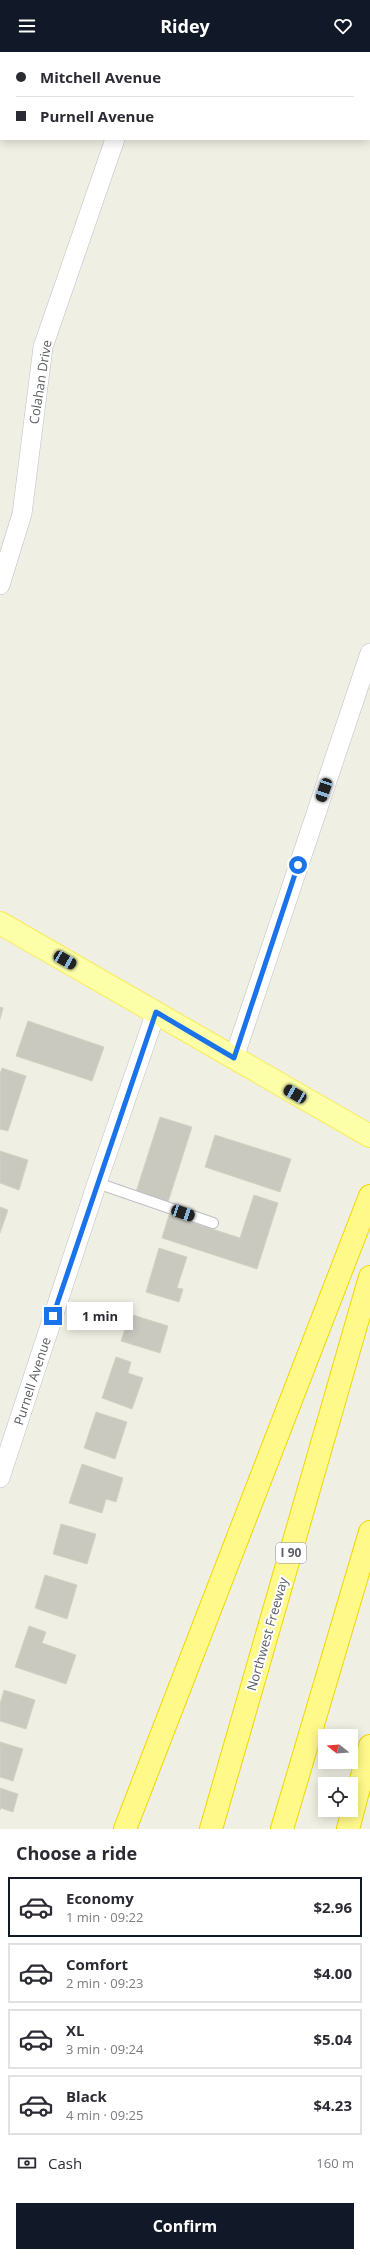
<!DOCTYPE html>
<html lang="en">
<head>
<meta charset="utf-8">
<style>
	body { margin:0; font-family:"Open Sans",sans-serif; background:#f2f2f3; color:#2b2b33; height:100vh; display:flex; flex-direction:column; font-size:15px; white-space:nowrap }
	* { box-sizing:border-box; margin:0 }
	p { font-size:13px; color:#7c7c81 }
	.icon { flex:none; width:22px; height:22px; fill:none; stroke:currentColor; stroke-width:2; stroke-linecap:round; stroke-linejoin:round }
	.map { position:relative; height:1777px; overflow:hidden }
	.drawer { display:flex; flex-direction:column; background:#fff; flex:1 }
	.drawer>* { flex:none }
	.hud { position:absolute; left:0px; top:0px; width:370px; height:88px; box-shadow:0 2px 10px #0003; display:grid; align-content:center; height:88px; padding:0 16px; background:#fff }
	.needle { width:26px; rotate:287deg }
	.buttons { position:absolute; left:318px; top:1677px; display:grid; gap:8px }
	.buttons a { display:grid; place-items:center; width:40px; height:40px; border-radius:0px; background:#fff; box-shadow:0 2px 10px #0003; font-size:20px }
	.end { position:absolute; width:18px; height:18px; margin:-9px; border:5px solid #1a73e8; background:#fff; box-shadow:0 0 0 2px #fff }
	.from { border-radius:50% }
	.bubble { position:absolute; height:28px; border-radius:0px; background:#fff; box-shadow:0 2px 10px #0003; font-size:13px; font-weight:700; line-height:28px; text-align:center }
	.car { position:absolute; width:12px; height:24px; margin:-12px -6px; border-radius:5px; box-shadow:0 0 3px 1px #0007; background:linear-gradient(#222 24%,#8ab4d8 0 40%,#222 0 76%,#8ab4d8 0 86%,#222 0) }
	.hud b { display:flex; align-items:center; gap:14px; height:38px; font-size:15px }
	.hud b+b { border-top:1px solid #e1e1e2 }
	.hud i { width:10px; height:10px; background:#2b2b33 }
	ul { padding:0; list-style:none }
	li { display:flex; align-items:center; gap:12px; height:60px; margin:0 8px 6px; padding:0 8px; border:2px solid #e1e1e2; border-radius:0px }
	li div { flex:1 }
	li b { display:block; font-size:15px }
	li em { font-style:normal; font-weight:700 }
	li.selected { border-color:#111827 }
	li>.icon { width:36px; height:36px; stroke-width:1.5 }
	h2 { padding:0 16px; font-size:18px; line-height:48px }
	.pay { display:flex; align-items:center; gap:10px; height:44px; padding:0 16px; font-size:15px }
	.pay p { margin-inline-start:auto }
	.action { display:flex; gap:8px; margin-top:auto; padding:8px 16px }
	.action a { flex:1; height:46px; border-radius:0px; background:#111827; color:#fff; font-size:16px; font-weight:700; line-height:46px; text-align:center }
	header { display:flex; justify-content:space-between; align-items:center; height:52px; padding:0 16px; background:#111827; color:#fff; font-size:18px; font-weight:700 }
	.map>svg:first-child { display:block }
	.building { fill:#cac9c0; stroke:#d4d2c1 }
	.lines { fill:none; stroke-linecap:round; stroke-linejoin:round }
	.lane-casing { stroke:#bdbfc5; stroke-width:12 }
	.street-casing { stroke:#bdbfc5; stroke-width:20 }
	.primary-casing { stroke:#f9eb53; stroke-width:24 }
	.highway-casing { stroke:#f2d700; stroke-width:24 }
	.lane { stroke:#fff; stroke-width:10 }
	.street { stroke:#fff; stroke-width:19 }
	.primary { stroke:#fcffa8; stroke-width:22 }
	.highway { stroke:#fff98a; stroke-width:22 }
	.route { stroke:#1a73e8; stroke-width:5 }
	.labels { text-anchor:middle; stroke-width:4; stroke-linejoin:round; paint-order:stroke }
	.shield { fill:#fff; stroke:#8c8e93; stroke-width:1 }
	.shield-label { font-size:12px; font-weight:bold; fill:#5b5e65 }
	.street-label { font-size:13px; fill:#5b5e65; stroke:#fff }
</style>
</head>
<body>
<header><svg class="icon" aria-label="menu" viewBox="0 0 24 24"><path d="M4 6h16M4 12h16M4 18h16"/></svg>Ridey<svg class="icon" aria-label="heart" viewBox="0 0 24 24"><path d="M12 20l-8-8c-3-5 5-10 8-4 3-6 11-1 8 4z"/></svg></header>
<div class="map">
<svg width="370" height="1777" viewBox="0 0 370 1777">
	<rect width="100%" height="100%" fill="#efefe3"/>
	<!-- building -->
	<path class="building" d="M0 955 3 956 0 967Z
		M28 969 104 995 92 1029 16 1004Z
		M2 1016 26 1024 8 1079 0 1077V1022Z
		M160 1065 192 1075 168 1150 136 1140Z
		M215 1083 291 1107 280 1140 205 1115Z
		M0 1099 28 1108 19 1138 0 1131Z
		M254 1143 278 1151 257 1217 162 1186 169 1163 240 1186Z
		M0 1155 8 1158 0 1181Z
		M159 1196 187 1205 177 1236 183 1237 179 1250 146 1240Z
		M130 1262 168 1274 160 1301 121 1289Z
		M116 1305 131 1310 128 1321 143 1326 132 1357 102 1346Z
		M96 1360 127 1370 115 1407 84 1396Z
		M82 1412 123 1426 116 1450 106 1447 102 1461 69 1451Z
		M61 1472 96 1482 87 1512 53 1502Z
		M45 1523 77 1533 67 1567 35 1556Z
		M29 1574 46 1580 42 1591 76 1603 66 1632 15 1615Z
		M4 1638 35 1648 26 1677 0 1669V1652Z
		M0 1690 23 1697 13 1729 0 1725Z
		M0 1736 18 1742 13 1760 1 1756 0 1758Z"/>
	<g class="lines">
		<!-- lane casing -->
		<g class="lane-casing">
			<path id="lane" d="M97 1131 213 1171"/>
		</g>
		<!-- street casing -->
		<g class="street-casing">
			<path id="street" d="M145 1V0
				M0 533 22 462 43 295 115 87
				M234 1006 370 601
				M0 1426 97 1131 156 960"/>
		</g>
		<!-- primary casing -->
		<g class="primary-casing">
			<path id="primary" d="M0 871 370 1084"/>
		</g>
		<!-- highway casing -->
		<g class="highway-casing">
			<path id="highway" d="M125 1777 370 1144
				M211 1777 370 1225
				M282 1777 370 1480
				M348 1777 370 1694"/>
		</g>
		<!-- lane -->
		<use href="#lane" class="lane"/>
		<!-- street -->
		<use href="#street" class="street"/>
		<!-- primary -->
		<use href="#primary" class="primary"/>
		<!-- highway -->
		<use href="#highway" class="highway"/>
	</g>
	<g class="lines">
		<!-- route -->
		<path class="route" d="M53 1264 156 960 234 1006 298 813"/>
	</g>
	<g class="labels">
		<!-- shield labels -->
		<rect class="shield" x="276" y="1491" width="30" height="20" rx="3"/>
		<g class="shield-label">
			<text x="291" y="1505">I 90</text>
		</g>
		<!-- street labels -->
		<g class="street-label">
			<text transform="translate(40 330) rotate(-81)" y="5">Colahan Drive</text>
			<text transform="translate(32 1329) rotate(-72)" y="5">Purnell Avenue</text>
			<text transform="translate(267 1582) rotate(-74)" y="5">Northwest Freeway</text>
		</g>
	</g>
</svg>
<div class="buttons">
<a><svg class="needle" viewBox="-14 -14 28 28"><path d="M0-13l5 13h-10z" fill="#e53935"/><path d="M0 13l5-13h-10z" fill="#7c7c81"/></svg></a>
<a><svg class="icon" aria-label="locate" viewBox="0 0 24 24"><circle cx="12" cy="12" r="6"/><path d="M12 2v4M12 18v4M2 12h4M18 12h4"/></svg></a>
</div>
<i class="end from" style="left:298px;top:813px"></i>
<i class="end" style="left:53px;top:1264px"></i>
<div class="bubble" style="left:67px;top:1250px;width:66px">1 min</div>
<i class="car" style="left:324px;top:738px;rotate:199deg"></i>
<i class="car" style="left:65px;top:908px;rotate:120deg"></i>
<i class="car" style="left:295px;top:1042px;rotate:300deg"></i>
<i class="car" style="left:183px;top:1161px;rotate:109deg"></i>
<div class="hud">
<b><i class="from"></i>Mitchell Avenue</b>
<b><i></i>Purnell Avenue</b>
</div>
</div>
<section class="drawer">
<h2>Choose a ride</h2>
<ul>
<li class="selected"><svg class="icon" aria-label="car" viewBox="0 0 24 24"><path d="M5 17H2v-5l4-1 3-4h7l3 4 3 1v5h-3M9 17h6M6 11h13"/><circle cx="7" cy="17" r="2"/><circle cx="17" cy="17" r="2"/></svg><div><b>Economy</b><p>1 min · 09:22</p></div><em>$2.96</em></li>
<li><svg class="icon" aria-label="car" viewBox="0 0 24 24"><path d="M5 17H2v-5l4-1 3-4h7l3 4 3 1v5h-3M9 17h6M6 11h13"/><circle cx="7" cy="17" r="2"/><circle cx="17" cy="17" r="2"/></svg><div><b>Comfort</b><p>2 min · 09:23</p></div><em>$4.00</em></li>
<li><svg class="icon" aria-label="car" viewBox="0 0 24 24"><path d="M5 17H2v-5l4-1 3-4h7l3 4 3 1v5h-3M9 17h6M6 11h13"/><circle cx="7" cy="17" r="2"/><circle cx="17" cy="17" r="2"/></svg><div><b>XL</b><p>3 min · 09:24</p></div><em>$5.04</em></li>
<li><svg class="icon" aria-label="car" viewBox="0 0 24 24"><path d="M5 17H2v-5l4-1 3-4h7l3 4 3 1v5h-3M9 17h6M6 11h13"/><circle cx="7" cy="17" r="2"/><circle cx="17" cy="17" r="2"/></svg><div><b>Black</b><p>4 min · 09:25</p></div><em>$4.23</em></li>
</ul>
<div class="pay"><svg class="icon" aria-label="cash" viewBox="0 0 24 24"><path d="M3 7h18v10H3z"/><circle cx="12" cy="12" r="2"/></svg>Cash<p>160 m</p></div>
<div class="action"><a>Confirm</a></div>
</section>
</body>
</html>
